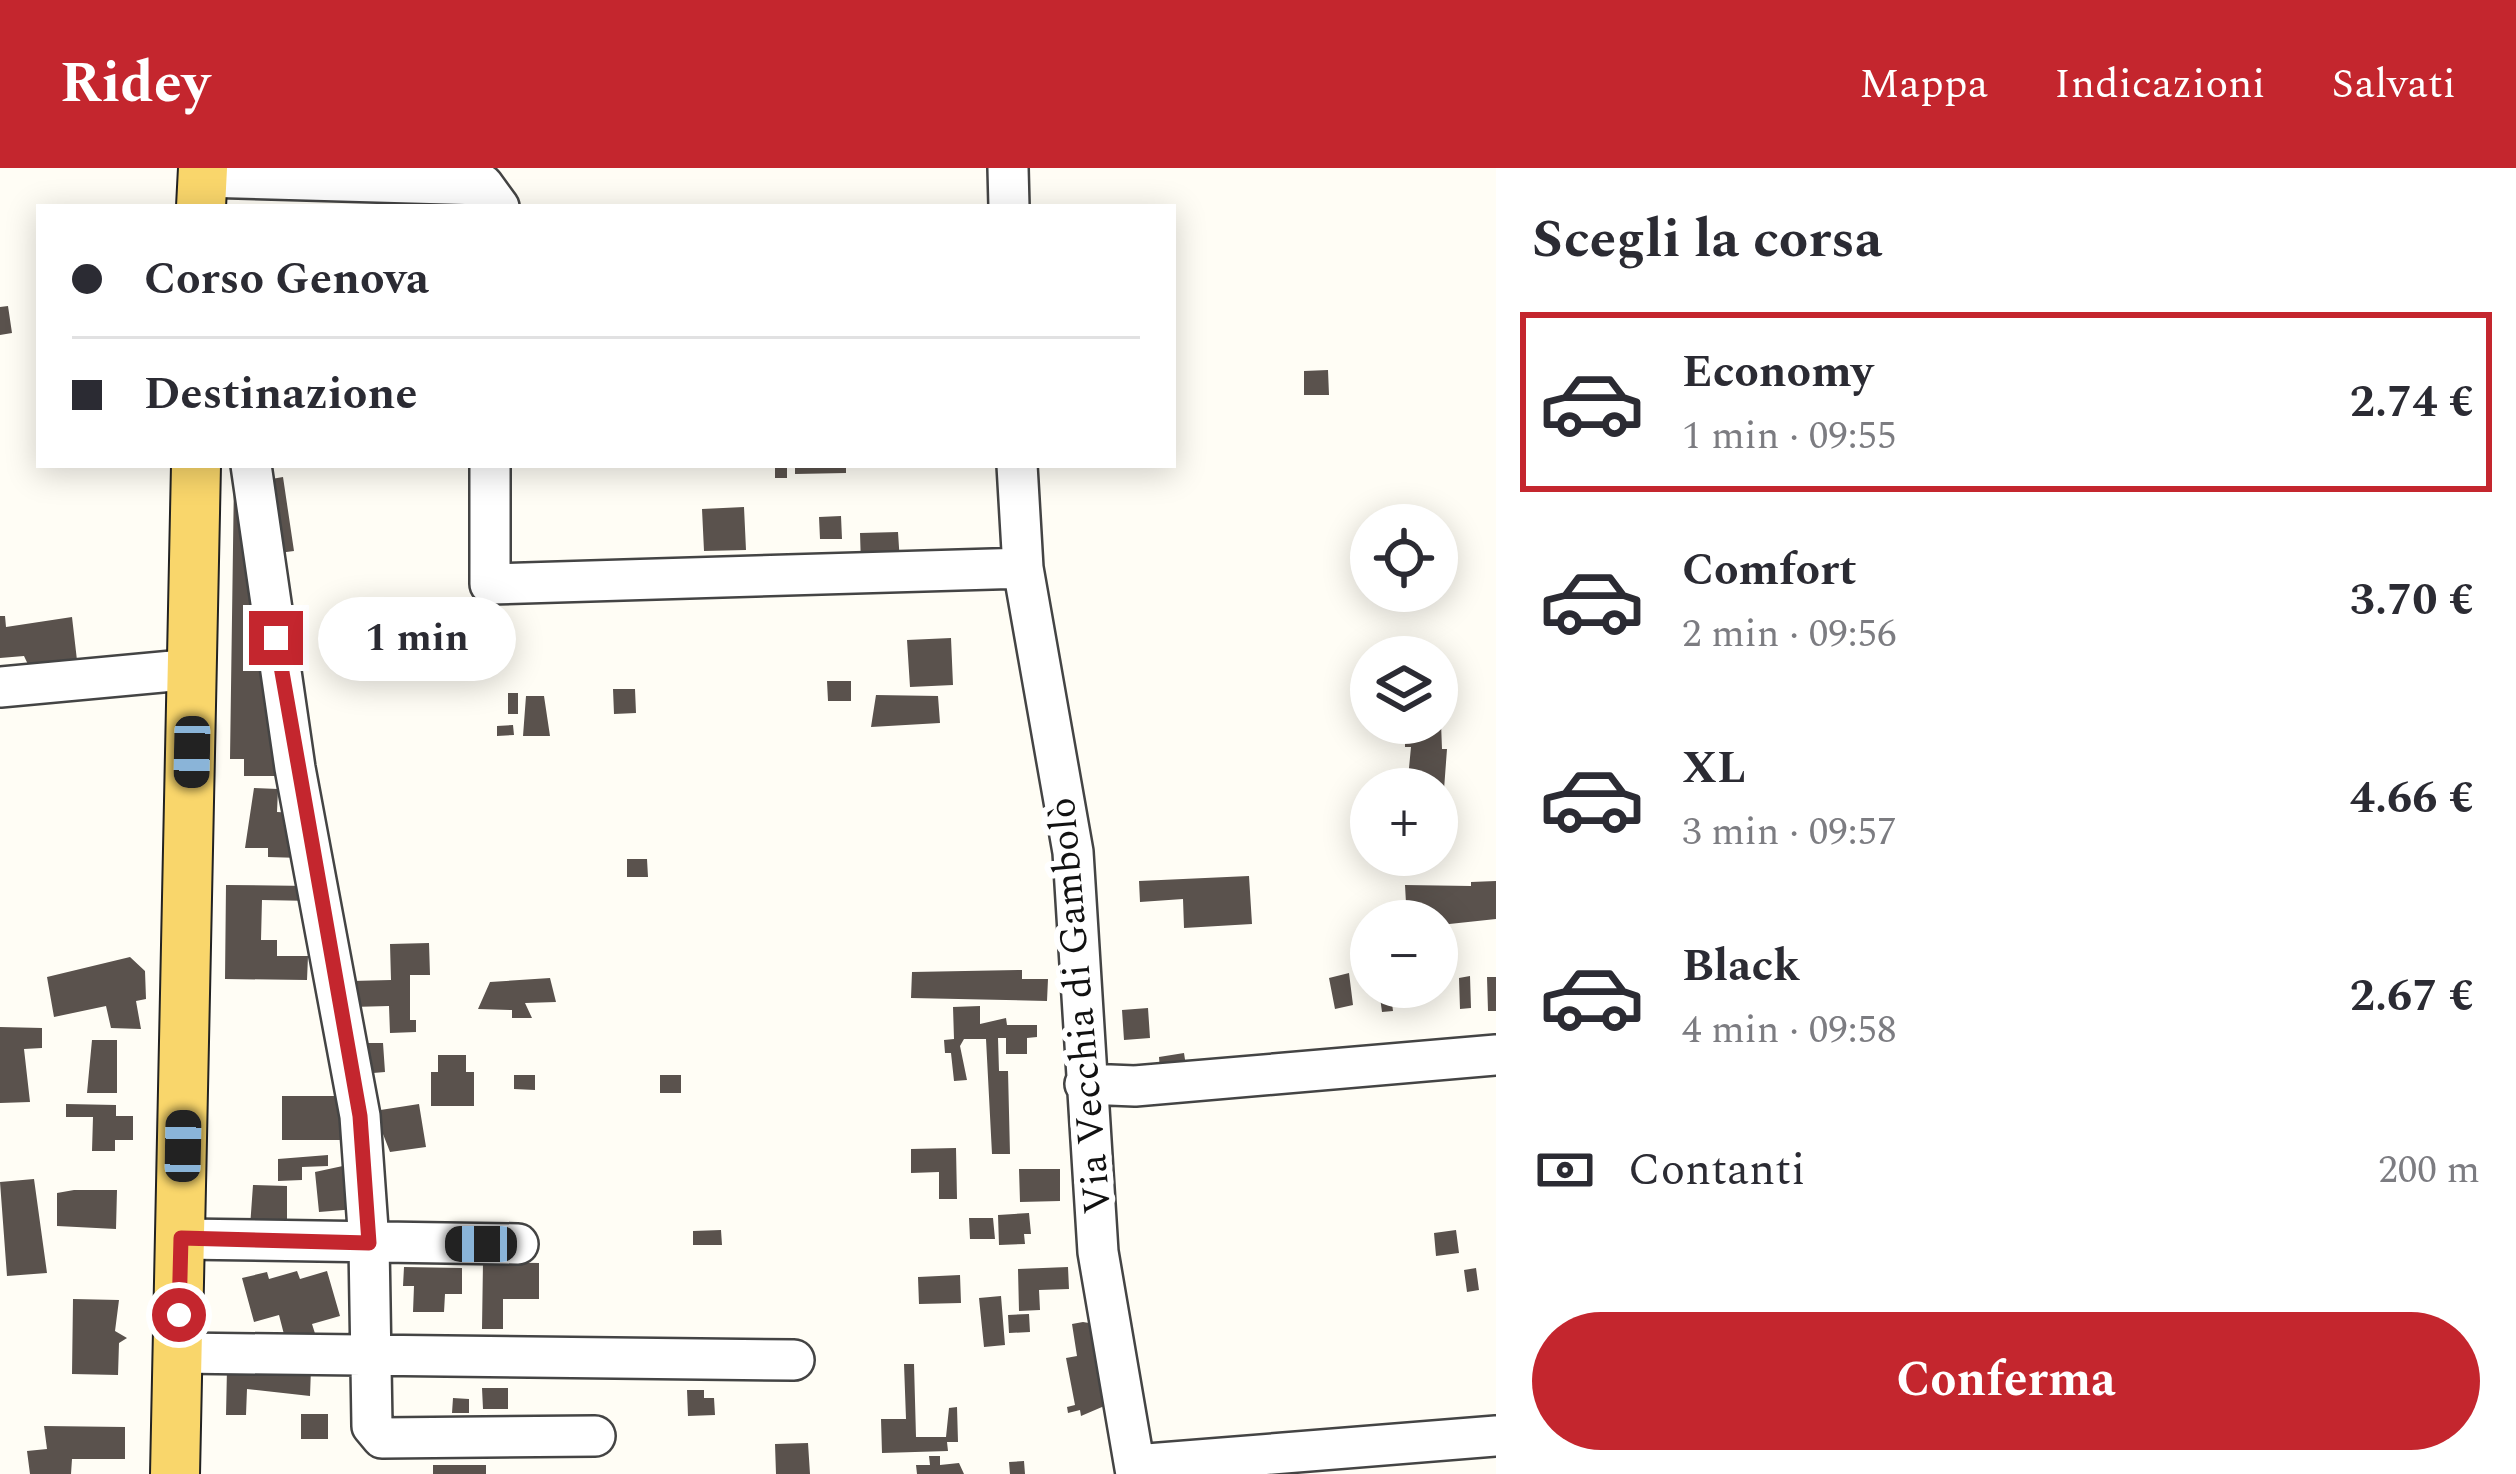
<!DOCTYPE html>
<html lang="it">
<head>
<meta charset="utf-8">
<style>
	body { margin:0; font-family:Spectral,serif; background:#f7f7f7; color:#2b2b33; height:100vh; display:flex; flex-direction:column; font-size:45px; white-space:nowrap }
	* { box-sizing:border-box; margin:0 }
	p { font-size:39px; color:#7c7c81 }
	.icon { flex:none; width:66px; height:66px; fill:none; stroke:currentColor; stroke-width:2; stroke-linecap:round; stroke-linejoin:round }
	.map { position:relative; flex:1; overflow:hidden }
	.side { display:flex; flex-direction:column; background:#fff; width:1020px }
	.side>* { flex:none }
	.hud { position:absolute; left:36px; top:36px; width:1140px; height:264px; border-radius:0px; box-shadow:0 6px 30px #0003; display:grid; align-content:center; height:264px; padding:0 36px; background:#fff }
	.tools { position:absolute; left:1350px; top:336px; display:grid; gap:24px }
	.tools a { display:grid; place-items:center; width:108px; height:108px; border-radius:50%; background:#fff; box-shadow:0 6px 30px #0003; font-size:60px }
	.end { position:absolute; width:54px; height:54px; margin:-27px; border:15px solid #c4262e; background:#fff; box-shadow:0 0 0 6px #fff }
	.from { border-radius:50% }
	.bubble { position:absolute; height:84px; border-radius:42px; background:#fff; box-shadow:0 6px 30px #0003; font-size:39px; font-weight:700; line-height:84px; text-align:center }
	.car { position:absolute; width:36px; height:72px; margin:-36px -18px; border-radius:15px; box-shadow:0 0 9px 3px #0007; background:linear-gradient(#222 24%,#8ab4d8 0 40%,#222 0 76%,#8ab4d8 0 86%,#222 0) }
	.hud b { display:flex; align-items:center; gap:42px; height:114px; font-size:45px }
	.hud b+b { border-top:3px solid #e1e1e2 }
	.hud i { width:30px; height:30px; background:#2b2b33 }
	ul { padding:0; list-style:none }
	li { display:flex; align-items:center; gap:36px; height:180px; margin:0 24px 18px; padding:0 12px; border:6px solid transparent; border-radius:0px }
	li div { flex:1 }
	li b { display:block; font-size:45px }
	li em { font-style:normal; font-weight:700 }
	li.current { border-color:#c4262e }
	li>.icon { width:108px; height:108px; stroke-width:1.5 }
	h2 { padding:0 36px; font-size:54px; line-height:144px }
	.pay { display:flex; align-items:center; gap:30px; height:132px; padding:0 36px; font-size:45px }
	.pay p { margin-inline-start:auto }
	.action { display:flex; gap:24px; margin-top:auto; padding:24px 36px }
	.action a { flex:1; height:138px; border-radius:72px; background:#c4262e; color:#fff; font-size:48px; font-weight:700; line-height:138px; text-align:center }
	header { display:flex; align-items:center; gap:72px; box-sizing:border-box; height:168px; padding:0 60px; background:#c4262e; color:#fff }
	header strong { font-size:57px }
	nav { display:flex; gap:66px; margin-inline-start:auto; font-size:42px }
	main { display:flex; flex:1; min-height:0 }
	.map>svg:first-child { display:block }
	.building { fill:#5a524d }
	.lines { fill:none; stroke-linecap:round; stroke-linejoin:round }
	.minor-casing { stroke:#444; stroke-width:44 }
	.major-casing { stroke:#222; stroke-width:52 }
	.minor { stroke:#fff; stroke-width:39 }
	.major { stroke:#f9d66b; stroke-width:48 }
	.route { stroke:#c4262e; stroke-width:15 }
	.labels { text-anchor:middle; stroke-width:12; stroke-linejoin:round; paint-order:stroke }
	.street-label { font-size:39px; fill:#111; stroke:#fff }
</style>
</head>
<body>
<header>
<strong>Ridey</strong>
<nav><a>Mappa</a><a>Indicazioni</a><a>Salvati</a></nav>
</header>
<main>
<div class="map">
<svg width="1496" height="1306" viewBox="0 0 1496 1306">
	<rect width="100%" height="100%" fill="#fffdf5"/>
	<!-- building -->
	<path class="building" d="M8 138 12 165 0 167V139Z
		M1328 202 1329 227H1304V203Z
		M775 297H787V310H775Z
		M795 297H846V305L795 306Z
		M234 309 288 608H244V591H230Z
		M283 309 294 383 271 386 260 313Z
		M744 339 746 382 704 383 702 341Z
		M841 348 842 371H820L819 349Z
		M898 364 900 395 861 397 860 365Z
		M0 448H5L6 459 72 449 78 501 33 507 24 488 0 490Z
		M951 470 953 517 910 519 907 472Z
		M827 513H851V533H828Z
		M613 521H635L636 545 614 546Z
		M508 525H518V546H508Z
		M1446 526V550L1437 551V527Z
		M876 527 938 528 940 555 871 559Z
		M526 528H544L550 568H523Z
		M1405 555H1441L1442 581H1447L1443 635H1448L1449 662H1437V621H1407L1411 579H1405Z
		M513 557 514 567 497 568V558Z
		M254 620 278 621 277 644 296 645 301 690 268 689V680H245Z
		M627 691H647L648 709H627Z
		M1249 708 1252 756 1184 760 1183 731 1140 734 1139 713Z
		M1496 713V751L1440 757 1407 753 1405 717 1471 718V714Z
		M226 717 310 718 313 733 262 732 261 772H277V788H308L307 812 225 811Z
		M429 775 430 807H410V852H416V864L390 865 389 838 352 839V813L391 812 390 776Z
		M130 789 145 803 146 831 136 833 141 861 111 860 106 838 54 849 47 809Z
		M1022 802V811H1048L1047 833 911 830 912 804Z
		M1349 805 1353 837 1335 841 1329 810Z
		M1470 808 1471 840 1460 841 1459 810Z
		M1487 809H1496V843H1488Z
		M550 810 556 834 525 835 532 850H512V842L478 841 490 814Z
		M1390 820 1393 843 1382 844 1379 822Z
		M980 838V856L1006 850 1007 857H1037V869L1027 870V886H1006V870H998L999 903H1008L1010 986H992L986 871H964L960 878 967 912 954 913 951 885H945L944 872 954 871 953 839Z
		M1148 840 1150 870 1124 872 1122 842Z
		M0 859 42 860V880L24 881 30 934 0 935Z
		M92 872H117V925H87Z
		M357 875H383L385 904 361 906Z
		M1184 885 1186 898 1160 902 1159 889Z
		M438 887H466V904H474V938H431V904H438Z
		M514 907H535V922L514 921Z
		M660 907H681V925H660Z
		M282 928H345V972H282Z
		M66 936 116 937V948H133V972H115V983H92L93 949H66Z
		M419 936 426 979 390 984 374 943Z
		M956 980 957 1031H939V1004L911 1005V981Z
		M328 987V998L302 999V1012L278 1013V991Z
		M352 996 356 1041 319 1044 315 1004Z
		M1019 1001H1060V1033L1020 1034Z
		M34 1011 47 1105 7 1108 0 1014Z
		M253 1017 287 1018V1059H250Z
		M74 1022H117L116 1061 57 1058V1025Z
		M1029 1045 1031 1066H1024L1025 1076 999 1077 998 1047Z
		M969 1050H993L995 1071H970Z
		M721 1062 722 1077H693V1063Z
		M1456 1062 1459 1085 1436 1088 1434 1065Z
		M483 1094 539 1095V1131H503V1161H482Z
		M404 1099 462 1100V1126H445L444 1144H413L414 1118H403Z
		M1068 1099 1069 1121 1039 1122 1040 1142 1019 1143 1018 1101Z
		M1476 1100 1479 1122 1467 1124 1464 1102Z
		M297 1103 300 1111 327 1103 340 1148 312 1156 319 1178H287L279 1147 254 1154 242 1110 267 1104 269 1111Z
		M960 1107 961 1135 919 1136 918 1109Z
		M1001 1128 1005 1177 984 1179 979 1130Z
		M73 1131 119 1132 115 1163 127 1170 119 1175 118 1207 72 1206Z
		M1029 1146 1030 1164 1009 1165 1008 1147Z
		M1083 1154 1095 1156 1109 1236 1081 1248 1080 1242 1068 1245 1067 1239 1075 1237 1066 1190 1077 1188 1072 1156Z
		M904 1196H914L916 1269H946L949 1240 957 1239 958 1274H947L948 1283 882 1285 881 1251H906Z
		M227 1200H311L310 1228 247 1221 246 1247H226Z
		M482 1220H508V1241H483Z
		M687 1222H704V1230H714L715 1247 688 1248Z
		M453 1230 469 1231V1245H452Z
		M301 1246H328V1271H301Z
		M44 1258 125 1259V1291H72L71 1306H30L27 1283 47 1281Z
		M808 1275 810 1306H776L775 1276Z
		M929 1288H940V1297L959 1295 964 1306H917L916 1297H930Z
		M1024 1293 1025 1306H1010L1009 1294Z
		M433 1297H486V1306H433Z"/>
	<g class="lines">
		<!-- minor casing -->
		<g class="minor-casing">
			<path id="minor" d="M1008 0 1009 39
				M202 9 483 17 499 39
				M251 297 295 600 360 948 369 1075 372 1258 382 1270 595 1268
				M490 297V416L1023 400
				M1017 297 1023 400 1073 684 1098 1084 1136 1306
				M0 519 194 501
				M1085 916 1135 918 1496 887
				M181 1071 518 1076
				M178 1185 794 1192
				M1135 1297 1496 1268"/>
		</g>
		<!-- major casing -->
		<g class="major-casing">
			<path id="major" d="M201 39 203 0
				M175 1306 196 297"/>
		</g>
		<!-- minor -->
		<use href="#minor" class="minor"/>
		<!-- major -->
		<use href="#major" class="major"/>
	</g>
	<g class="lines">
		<!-- route -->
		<path class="route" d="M179 1147 181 1070 369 1075 360 948 276 470"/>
	</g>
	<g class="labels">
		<!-- street labels -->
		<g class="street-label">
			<text transform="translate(1078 838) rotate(-95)" y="14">Via Vecchia di Gambolò</text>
		</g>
	</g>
</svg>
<div class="tools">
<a><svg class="icon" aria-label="locate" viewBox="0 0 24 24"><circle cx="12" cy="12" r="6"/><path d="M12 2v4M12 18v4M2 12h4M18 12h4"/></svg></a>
<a><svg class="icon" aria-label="layers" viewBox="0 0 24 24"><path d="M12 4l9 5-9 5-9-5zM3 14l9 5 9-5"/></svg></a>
<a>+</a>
<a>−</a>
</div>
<i class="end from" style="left:179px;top:1147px"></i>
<i class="end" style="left:276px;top:470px"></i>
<div class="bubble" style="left:318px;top:429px;width:198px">1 min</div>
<i class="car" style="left:192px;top:584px;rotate:181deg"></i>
<i class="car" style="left:183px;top:978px;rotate:1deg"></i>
<i class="car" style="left:481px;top:1076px;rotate:270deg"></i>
<div class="hud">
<b><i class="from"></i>Corso Genova</b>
<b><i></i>Destinazione</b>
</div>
</div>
<section class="side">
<h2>Scegli la corsa</h2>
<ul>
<li class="current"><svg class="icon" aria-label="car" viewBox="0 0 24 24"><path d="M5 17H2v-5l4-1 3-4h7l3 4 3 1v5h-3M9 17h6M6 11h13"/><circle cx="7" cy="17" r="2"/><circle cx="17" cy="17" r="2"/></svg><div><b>Economy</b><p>1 min · 09:55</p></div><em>2.74 €</em></li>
<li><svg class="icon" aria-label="car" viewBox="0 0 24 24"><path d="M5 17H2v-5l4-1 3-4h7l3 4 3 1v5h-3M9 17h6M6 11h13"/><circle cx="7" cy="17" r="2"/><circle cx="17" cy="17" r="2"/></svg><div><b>Comfort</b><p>2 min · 09:56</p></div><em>3.70 €</em></li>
<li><svg class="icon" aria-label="car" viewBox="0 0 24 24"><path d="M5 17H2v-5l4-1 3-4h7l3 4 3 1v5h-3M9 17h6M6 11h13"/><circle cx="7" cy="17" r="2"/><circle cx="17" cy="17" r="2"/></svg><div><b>XL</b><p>3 min · 09:57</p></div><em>4.66 €</em></li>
<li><svg class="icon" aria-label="car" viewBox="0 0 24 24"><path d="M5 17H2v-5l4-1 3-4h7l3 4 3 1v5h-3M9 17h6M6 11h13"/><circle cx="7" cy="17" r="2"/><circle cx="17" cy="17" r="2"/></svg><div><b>Black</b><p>4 min · 09:58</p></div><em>2.67 €</em></li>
</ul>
<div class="pay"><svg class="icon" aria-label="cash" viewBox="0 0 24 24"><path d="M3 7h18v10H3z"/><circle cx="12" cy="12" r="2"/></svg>Contanti<p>200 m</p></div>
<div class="action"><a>Conferma</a></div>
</section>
</main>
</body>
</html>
